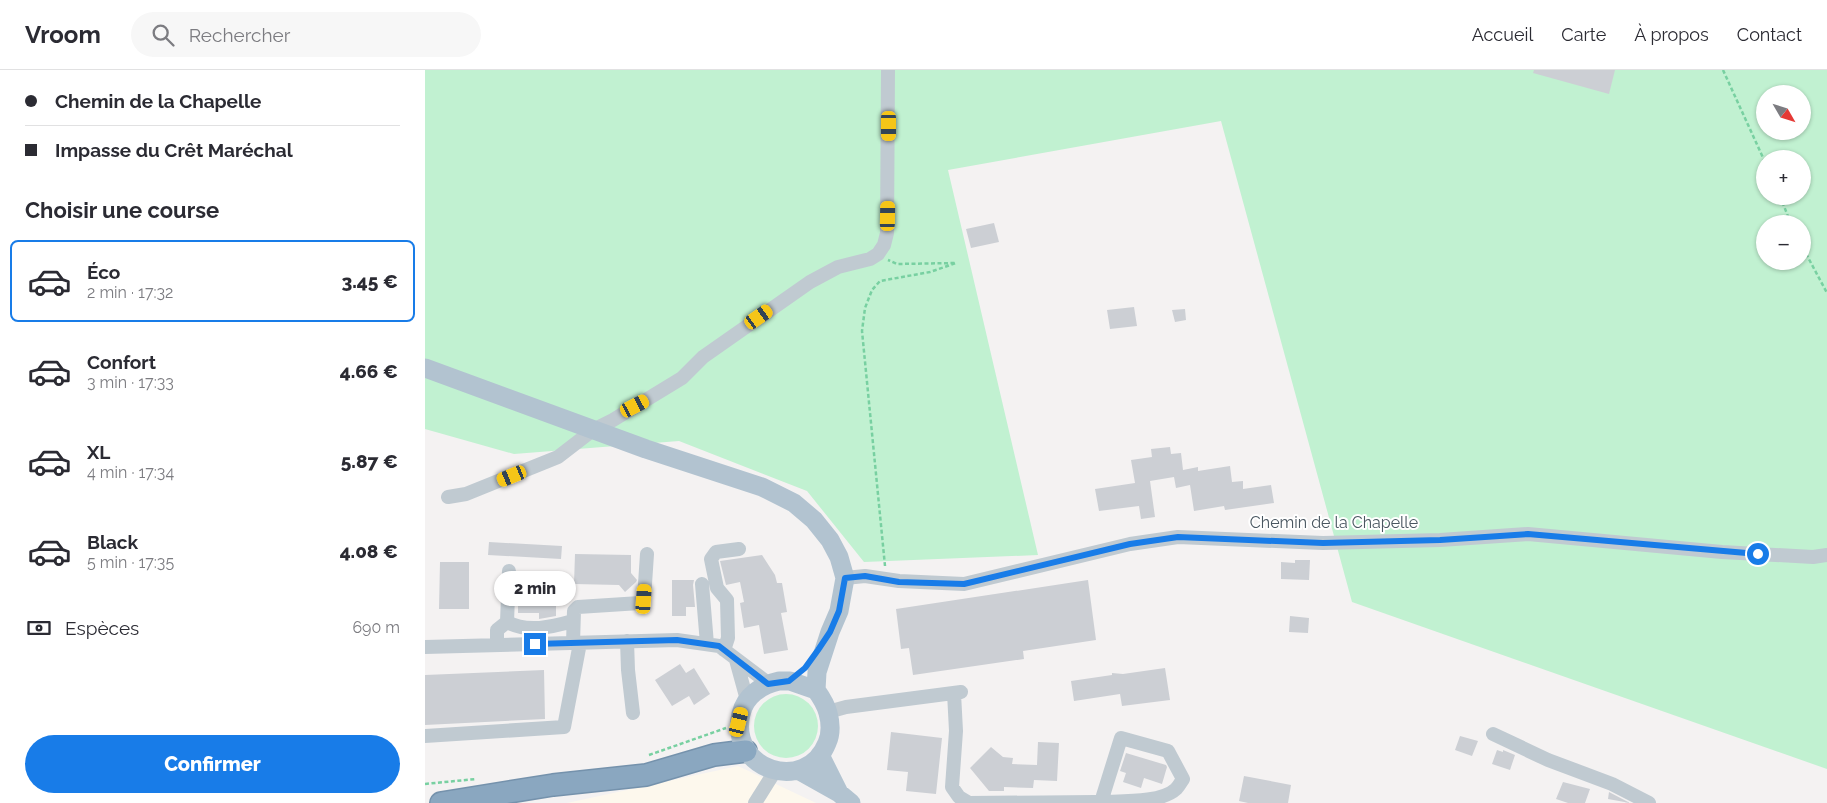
<!DOCTYPE html>
<html lang="fr">
<head>
<meta charset="utf-8">
<style>
	body { margin:0; font-family:Raleway,sans-serif; background:#f7f7f7; color:#2b2b33; height:100vh; display:flex; flex-direction:column; font-size:19px; white-space:nowrap }
	* { box-sizing:border-box; margin:0 }
	p { font-size:16px; color:#7c7c81 }
	.icon { flex:none; width:28px; height:28px; fill:none; stroke:currentColor; stroke-width:2; stroke-linecap:round; stroke-linejoin:round }
	.map { position:relative; flex:1; overflow:hidden }
	.panel { display:flex; flex-direction:column; background:#fff; width:425px }
	.panel>* { flex:none }
	.guide { display:grid; align-content:center; height:110px; padding:0 25px; background:#fff }
	.needle { width:32px; rotate:129deg }
	.tools { position:absolute; left:1331px; top:15px; display:grid; gap:10px }
	.tools a { display:grid; place-items:center; width:55px; height:55px; border-radius:50%; background:#fff; box-shadow:0 1px 4px #0004; font-size:25px }
	.end { position:absolute; width:22px; height:22px; margin:-11px; border:6px solid #187ce8; background:#fff; box-shadow:0 0 0 2px #fff }
	.from { border-radius:50% }
	.bubble { position:absolute; height:35px; border-radius:18px; background:#fff; box-shadow:0 1px 4px #0004; font-size:16px; font-weight:800; line-height:35px; text-align:center }
	.car { position:absolute; width:15px; height:30px; margin:-15px -8px; border-radius:6px; box-shadow:0 0 4px 1px #0007; background:linear-gradient(#f5c518 24%,#345 0 40%,#f5c518 0 76%,#345 0 86%,#f5c518 0) }
	.guide b { display:flex; align-items:center; gap:18px; height:48px; font-size:19px }
	.guide b+b { border-top:1px solid #e1e1e2 }
	.guide i { width:12px; height:12px; background:#2b2b33 }
	ul { padding:0; list-style:none }
	li { display:flex; align-items:center; gap:15px; height:82px; margin:0 10px 8px; padding:0 15px; border:2px solid transparent; border-radius:8px }
	li div { flex:1 }
	li b { display:block; font-size:19px }
	li em { font-style:normal; font-weight:800 }
	li.active { border-color:#187ce8 }
	li>.icon { width:45px; height:45px; stroke-width:1.5 }
	h2 { padding:0 25px; font-size:22px; line-height:60px }
	.pay { display:flex; align-items:center; gap:12px; height:55px; padding:0 25px; font-size:19px }
	.pay p { margin-inline-start:auto }
	.action { display:flex; gap:10px; margin-top:auto; padding:10px 25px }
	.action a { flex:1; height:58px; border-radius:30px; background:#187ce8; color:#fff; font-size:20px; font-weight:800; line-height:58px; text-align:center }
	header { display:flex; align-items:center; gap:30px; box-sizing:border-box; height:70px; padding:0 25px; background:#fff; border-bottom:1px solid #e1e1e2 }
	header strong { font-size:24px }
	nav { display:flex; gap:28px; margin-inline-start:auto; font-size:18px }
	.search { width:350px; height:45px; background:#f7f7f7; display:flex; align-items:center; gap:12px; box-sizing:border-box; padding:0 18px; border-radius:28px; color:#7c7c81; font-size:19px }
	main { display:flex; flex:1; min-height:0 }
	.map>svg:first-child { display:block }
	.commercial { fill:#fdf8ed }
	.green { fill:#c1f1d1; fill-rule:evenodd }
	.building { fill:#cccfd4 }
	.lines { fill:none; stroke-linecap:round; stroke-linejoin:round }
	.highway-casing { stroke:#7592ac; stroke-width:24 }
	.path { stroke:#78d0a1; stroke-width:2.5; stroke-dasharray:4 2.5; stroke-linecap:butt }
	.minor { stroke:#c0cad1; stroke-width:14 }
	.major { stroke:#b2c3d0; stroke-width:19 }
	.highway { stroke:#8aa7c0; stroke-width:21 }
	.route { stroke:#187ce8; stroke-width:6 }
	.labels { text-anchor:middle; stroke-width:4; stroke-linejoin:round; paint-order:stroke }
	.street-label { font-size:16px; fill:#495660; stroke:#fff }
</style>
</head>
<body>
<header>
<strong>Vroom</strong>
<div class="search"><svg class="icon" aria-label="search" viewBox="0 0 24 24"><circle cx="10" cy="10" r="6"/><path d="M15 15l6 6"/></svg>Rechercher</div>
<nav><a>Accueil</a><a>Carte</a><a>À propos</a><a>Contact</a></nav>
</header>
<main>
<section class="panel">
<div class="guide">
<b><i class="from"></i>Chemin de la Chapelle</b>
<b><i></i>Impasse du Crêt Maréchal</b>
</div>
<h2>Choisir une course</h2>
<ul>
<li class="active"><svg class="icon" aria-label="car" viewBox="0 0 24 24"><path d="M5 17H2v-5l4-1 3-4h7l3 4 3 1v5h-3M9 17h6M6 11h13"/><circle cx="7" cy="17" r="2"/><circle cx="17" cy="17" r="2"/></svg><div><b>Éco</b><p>2 min · 17:32</p></div><em>3.45 €</em></li>
<li><svg class="icon" aria-label="car" viewBox="0 0 24 24"><path d="M5 17H2v-5l4-1 3-4h7l3 4 3 1v5h-3M9 17h6M6 11h13"/><circle cx="7" cy="17" r="2"/><circle cx="17" cy="17" r="2"/></svg><div><b>Confort</b><p>3 min · 17:33</p></div><em>4.66 €</em></li>
<li><svg class="icon" aria-label="car" viewBox="0 0 24 24"><path d="M5 17H2v-5l4-1 3-4h7l3 4 3 1v5h-3M9 17h6M6 11h13"/><circle cx="7" cy="17" r="2"/><circle cx="17" cy="17" r="2"/></svg><div><b>XL</b><p>4 min · 17:34</p></div><em>5.87 €</em></li>
<li><svg class="icon" aria-label="car" viewBox="0 0 24 24"><path d="M5 17H2v-5l4-1 3-4h7l3 4 3 1v5h-3M9 17h6M6 11h13"/><circle cx="7" cy="17" r="2"/><circle cx="17" cy="17" r="2"/></svg><div><b>Black</b><p>5 min · 17:35</p></div><em>4.08 €</em></li>
</ul>
<div class="pay"><svg class="icon" aria-label="cash" viewBox="0 0 24 24"><path d="M3 7h18v10H3z"/><circle cx="12" cy="12" r="2"/></svg>Espèces<p>690 m</p></div>
<div class="action"><a>Confirmer</a></div>
</section>
<div class="map">
<svg width="1402" height="733" viewBox="0 0 1402 733">
	<rect width="100%" height="100%" fill="#f4f2f2"/>
	<!-- commercial -->
	<path class="commercial" d="M313 696 391 733H142Z"/>
	<!-- green -->
	<path class="green" d="M0 0H1402V699L927 532 796 51 523 100 613 485 439 492 382 421 254 371 89 384 0 359ZM1340 24H1378V61H1340ZM1340 89H1378V126H1340ZM1340 154H1378V191H1340Z
		M329 656a32 32 0 1 1 64 0a32 32 0 1 1-64 0Z"/>
	<!-- building -->
	<path class="building" d="M1109 0H1190L1184 24 1108 3Z
		M569 153 574 172 546 178 541 159Z
		M709 237 712 256 685 259 682 240Z
		M760 239 761 250 750 252 747 240Z
		M745 377 746 384 756 383 758 400 773 397V401L805 396 807 412 818 411V419L846 415 849 433 800 440 799 436 769 441 765 415 751 418 749 407 725 411 730 447 716 449 714 436 674 441 670 419 710 413 706 390 727 387 726 379Z
		M64 472 137 476 136 489 63 485Z
		M150 484 206 485V503L212 510 211 512 200 522 194 515 149 514Z
		M337 485 350 505 352 513H357L362 542 356 543 363 580 339 584 334 555 319 558 315 533 319 532 315 512 301 515 295 491Z
		M870 490H885L884 510 856 509V492L870 493Z
		M15 492H44V539H14Z
		M247 510H269L268 515 270 537H261V546H247Z
		M663 510 671 570 598 581 599 589 488 605 484 578 476 579 471 539Z
		M93 515H121V528H131V546L114 549V543H93Z
		M865 546 884 548 883 563 864 562Z
		M255 594 261 603 269 598 285 624 269 635 264 626 247 636 230 610Z
		M740 598 745 630 697 636 695 624 649 631 646 611 687 605V603L698 604Z
		M119 600 120 649 0 655V605Z
		M466 662 517 668 511 724 481 721 483 702 462 700Z
		M1035 666 1053 671 1047 686 1030 680Z
		M613 672 634 673 632 711 609 710 608 718 579 717V721H564L545 698 566 677 578 687 588 688 587 694 612 695Z
		M1072 680 1078 682V680L1090 685 1085 700 1067 694Z
		M701 683 741 695 742 697 737 714 719 708 716 718 698 712 701 703 695 701Z
		M819 706 866 715 863 733H823L814 731Z
		M1138 712 1165 719 1160 733H1143L1131 729Z
		M1184 722 1205 733 1183 729Z"/>
	<g class="lines">
		<!-- highway casing -->
		<g class="highway-casing">
			<path id="highway" d="M16 733 128 715 221 705 289 685 321 681"/>
		</g>
		<!-- path -->
		<path class="path" d="M1298 0 1340 92
			M1355 126 1366 154
			M1378 178 1402 223
			M460 496 437 261 440 238 447 220 455 211 505 202 531 193 472 194 463 190
			M224 685 301 658
			M0 714 51 709"/>
		<!-- minor -->
		<path class="minor" d="M23 427 41 424 133 387 168 360 188 350 257 308 278 287 385 212 413 197 445 189 453 184 459 175 462 163 463 0
			M84 501 82 552C102 563 127 557 148 551
			M420 508 440 506 474 511 539 514 705 474 753 467 898 473 1015 470 1103 464 1297 482 1388 487 1402 485
			M277 514 282 574
			M202 571 203 600 208 643
			M148 573 149 541 153 537 215 533 219 529 222 484
			M72 575V560L82 552
			M0 577 252 570 294 576 343 613
			M299 580 303 568 302 530 292 518 286 489 291 482 314 479
			M311 590 322 630
			M529 623 531 661 527 717 534 727 544 733 670 732H676C697 731 736 733 751 719 754 716 756 712 758 709L743 681 696 668 676 732
			M403 642 421 637 536 622
			M1068 664 1123 690 1187 714 1224 733
			M0 666 139 657 155 573
			M330 733 350 701"/>
		<!-- major -->
		<path class="major" d="M0 298 221 379 337 417 369 433 389 450 405 470 414 487 420 508 414 541 405 562 392 602 391 620
			M354 611H365L391 620C396 627 401 635 403 643 406 654 406 664 402 673 381 725 303 700 316 644 320 626 336 615 354 611Z
			M395 685 414 723
			M373 700 414 723 426 733"/>
		<!-- highway -->
		<use href="#highway" class="highway"/>
	</g>
	<g class="lines">
		<!-- route -->
		<path class="route" d="M110 574 252 570 294 576 343 614 364 611 380 598 393 580 405 562 414 541 420 508 440 506 474 512 539 514 705 474 753 467 898 473 1015 470 1103 464 1333 484"/>
	</g>
	<g class="labels">
		<!-- street labels -->
		<g class="street-label">
			<text x="909" y="458">Chemin de la Chapelle</text>
		</g>
	</g>
</svg>
<div class="tools">
<a><svg class="needle" viewBox="-14 -14 28 28"><path d="M0-13l5 13h-10z" fill="#e53935"/><path d="M0 13l5-13h-10z" fill="#7c7c81"/></svg></a>
<a>+</a>
<a>−</a>
</div>
<i class="end from" style="left:1333px;top:484px"></i>
<i class="end" style="left:110px;top:574px"></i>
<div class="bubble" style="left:69px;top:501px;width:82px">2 min</div>
<i class="car" style="left:464px;top:56px;rotate:180deg"></i>
<i class="car" style="left:463px;top:146px;rotate:1deg"></i>
<i class="car" style="left:334px;top:247px;rotate:55deg"></i>
<i class="car" style="left:210px;top:336px;rotate:63deg"></i>
<i class="car" style="left:87px;top:406px;rotate:248deg"></i>
<i class="car" style="left:219px;top:529px;rotate:4deg"></i>
<i class="car" style="left:314px;top:652px;rotate:14deg"></i>
</div>
</main>
</body>
</html>
